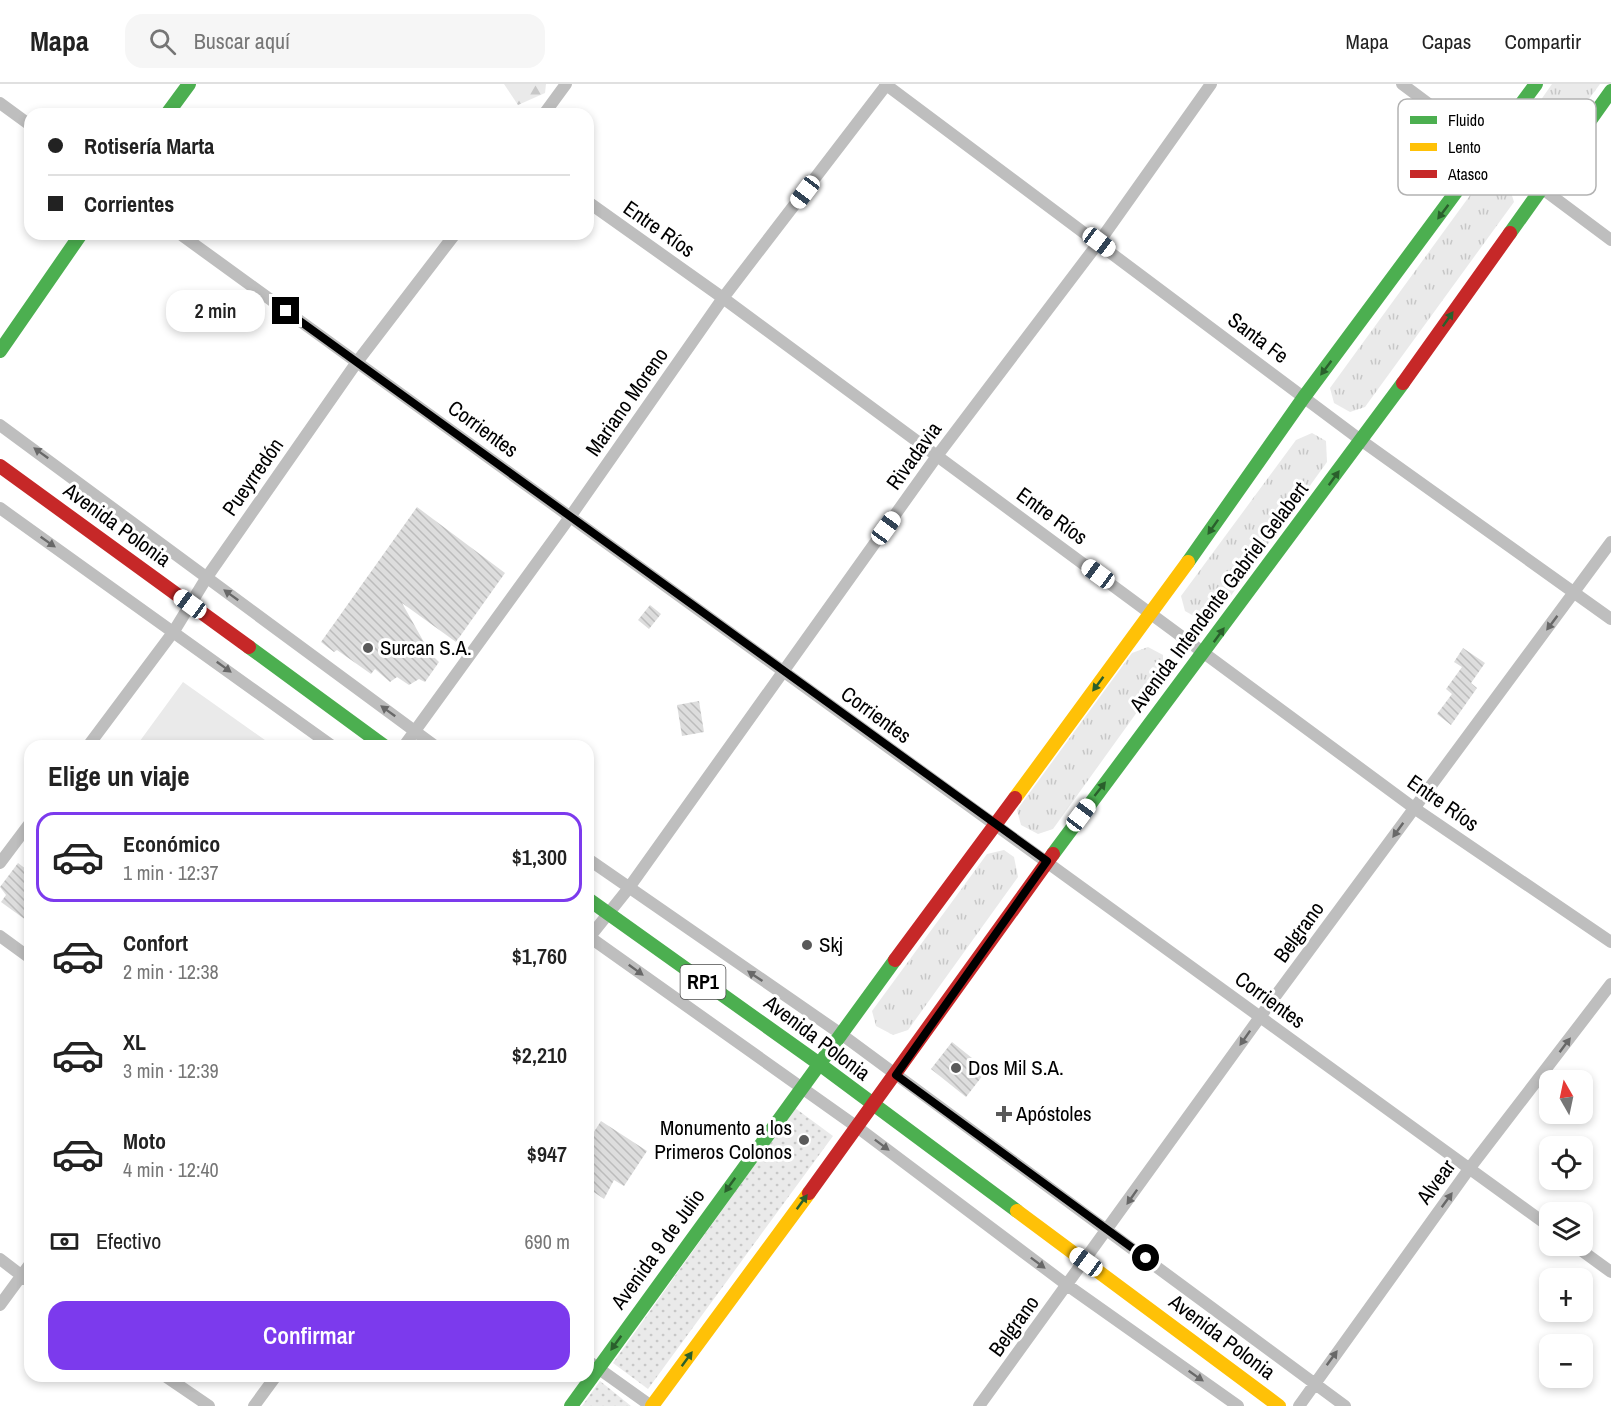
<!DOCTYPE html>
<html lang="es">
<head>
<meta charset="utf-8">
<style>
	body { margin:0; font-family:"Archivo Narrow",sans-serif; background:#f6f6f6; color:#222; height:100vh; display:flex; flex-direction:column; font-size:22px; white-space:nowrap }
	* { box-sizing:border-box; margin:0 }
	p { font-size:20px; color:#767676 }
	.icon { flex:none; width:33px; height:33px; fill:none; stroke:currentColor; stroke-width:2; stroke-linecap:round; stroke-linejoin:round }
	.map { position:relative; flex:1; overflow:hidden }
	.details { position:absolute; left:24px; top:656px; width:570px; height:642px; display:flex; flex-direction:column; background:#fff; border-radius:18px; box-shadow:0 3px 9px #0003 }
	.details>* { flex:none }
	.guide { position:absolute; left:24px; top:24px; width:570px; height:132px; border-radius:18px; box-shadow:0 3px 9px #0003; display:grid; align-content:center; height:132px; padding:0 24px; background:#fff }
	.needle { width:39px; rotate:351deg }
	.buttons { position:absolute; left:1539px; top:986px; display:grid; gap:12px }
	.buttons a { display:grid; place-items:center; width:54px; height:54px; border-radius:12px; background:#fff; box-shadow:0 3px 9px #0003; font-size:30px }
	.end { position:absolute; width:27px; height:27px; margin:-14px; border:8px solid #000; background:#fff; box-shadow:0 0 0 3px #fff }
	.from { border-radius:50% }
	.bubble { position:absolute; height:42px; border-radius:18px; background:#fff; box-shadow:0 3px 9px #0003; font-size:20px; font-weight:600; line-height:42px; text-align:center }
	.car { position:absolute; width:18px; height:36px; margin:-18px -9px; border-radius:8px; box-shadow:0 0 4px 2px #0007; background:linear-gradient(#fff 24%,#345 0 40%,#fff 0 76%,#345 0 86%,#fff 0) }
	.guide b { display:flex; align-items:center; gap:21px; height:57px; font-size:22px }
	.guide b+b { border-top:2px solid #e0e0e0 }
	.guide i { width:15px; height:15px; background:#222 }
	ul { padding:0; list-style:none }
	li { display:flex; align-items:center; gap:18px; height:90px; margin:0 12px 9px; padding:0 12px; border:3px solid transparent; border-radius:18px }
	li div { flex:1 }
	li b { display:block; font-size:22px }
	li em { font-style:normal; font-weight:600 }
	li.current { border-color:#7c3aed }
	li>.icon { width:54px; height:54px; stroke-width:1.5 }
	h2 { padding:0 24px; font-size:27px; line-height:72px }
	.pay { display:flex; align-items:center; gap:15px; height:66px; padding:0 24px; font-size:22px }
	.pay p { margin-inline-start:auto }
	.action { display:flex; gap:12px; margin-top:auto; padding:12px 24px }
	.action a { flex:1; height:69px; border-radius:18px; background:#7c3aed; color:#fff; font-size:24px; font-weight:600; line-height:69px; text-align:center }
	header { display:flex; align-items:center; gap:36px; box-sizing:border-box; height:84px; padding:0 30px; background:#fff; border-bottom:2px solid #e0e0e0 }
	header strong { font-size:28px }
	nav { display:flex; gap:33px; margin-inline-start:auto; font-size:21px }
	.search { width:420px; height:54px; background:#f6f6f6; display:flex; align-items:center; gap:15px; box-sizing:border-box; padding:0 21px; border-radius:18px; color:#767676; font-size:22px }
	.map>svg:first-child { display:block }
	.grass { fill:url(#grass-tufts) }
	.forest { fill:url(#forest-firs) }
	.park { fill:url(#park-dots) }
	.pitch { fill:#eaeaea }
	.building { fill:url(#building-back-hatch) }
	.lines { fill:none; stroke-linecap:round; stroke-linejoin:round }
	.street { stroke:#bebebe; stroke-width:12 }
	.fast { stroke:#4caf50; stroke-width:14 }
	.slow { stroke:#ffc107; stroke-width:14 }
	.jam { stroke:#c62828; stroke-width:14 }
	.oneway { fill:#2a602c }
	.oneway2 { fill:#686868 }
	.route { stroke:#000; stroke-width:8 }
	.poi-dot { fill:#595959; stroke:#fff; stroke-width:2 }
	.labels { text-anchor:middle; stroke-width:6; stroke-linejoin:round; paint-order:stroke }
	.shield { fill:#fff; stroke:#4c4c4c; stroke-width:1.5 }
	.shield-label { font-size:20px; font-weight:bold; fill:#000 }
	.street-label { font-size:21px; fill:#000; stroke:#fff }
	.poi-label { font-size:21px; fill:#000; stroke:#fff; text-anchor:start }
	.key { fill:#fff; stroke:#b2b2b2; stroke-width:1.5 }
	.key-label { font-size:16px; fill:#000 }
</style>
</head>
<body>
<header>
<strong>Mapa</strong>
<div class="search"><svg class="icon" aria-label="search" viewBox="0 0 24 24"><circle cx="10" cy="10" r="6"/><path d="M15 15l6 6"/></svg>Buscar aquí</div>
<nav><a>Mapa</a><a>Capas</a><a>Compartir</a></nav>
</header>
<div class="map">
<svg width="1611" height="1322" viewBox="0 0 1611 1322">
	<defs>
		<pattern id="grass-tufts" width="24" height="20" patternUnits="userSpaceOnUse" patternTransform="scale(1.5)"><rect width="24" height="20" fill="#eaeaea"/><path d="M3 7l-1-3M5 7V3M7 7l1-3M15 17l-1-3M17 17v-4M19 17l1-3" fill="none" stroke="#c7c7c7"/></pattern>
		<pattern id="forest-firs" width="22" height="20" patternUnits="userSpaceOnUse" patternTransform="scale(1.5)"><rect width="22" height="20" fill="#eaeaea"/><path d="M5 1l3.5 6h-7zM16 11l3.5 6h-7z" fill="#c7c7c7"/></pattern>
		<pattern id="park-dots" width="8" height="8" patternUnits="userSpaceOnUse" patternTransform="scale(1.5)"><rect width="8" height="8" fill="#eaeaea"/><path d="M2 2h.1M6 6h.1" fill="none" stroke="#c7c7c7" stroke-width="1.8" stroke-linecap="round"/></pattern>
		<pattern id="building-back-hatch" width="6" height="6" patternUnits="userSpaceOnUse" patternTransform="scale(1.5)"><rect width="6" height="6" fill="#ddd"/><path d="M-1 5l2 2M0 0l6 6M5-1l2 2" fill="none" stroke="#bcbcbc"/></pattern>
	</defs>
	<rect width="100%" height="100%" fill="#fff"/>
	<!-- grass -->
	<path class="grass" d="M1552 0H1600L1540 81 1525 80 1513 71 1512 57Z
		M1497 94 1509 102 1514 118 1365 323 1350 328 1334 319 1330 304 1479 99Z
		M1312 349 1326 357 1327 378 1217 531 1201 536 1185 527 1181 512 1296 356Z
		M1148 563 1163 571V592L1053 745 1038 750 1021 741 1017 726 1132 569Z
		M1004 766 1014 773 1018 793 908 946 893 951 876 942 872 927 987 770Z"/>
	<!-- forest -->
	<path class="forest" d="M504 0H546L545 9 518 21Z"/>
	<!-- park -->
	<path class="park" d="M795 1024 833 1052 648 1305 613 1279Z
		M600 1297 631 1322H582Z"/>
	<!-- pitch -->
	<path class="pitch" d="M183 598 272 661H137Z"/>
	<!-- building -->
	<path class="building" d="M417 423 505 489 456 558 402 519 430 569 439 578 425 598 419 595 409 601 397 593 390 598 375 585 371 590 337 566 334 568 321 558Z
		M650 521 661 530 649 545 638 536Z
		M1463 564 1485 579 1471 599 1477 604 1451 641 1437 630 1452 610 1446 605 1462 583 1454 578Z
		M699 617 704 648 682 652 677 621Z
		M18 779 30 788V839L1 818 6 811 0 803Z
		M952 958 987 986 966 1013 931 985Z
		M601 1037 647 1067 624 1102 614 1096 604 1115 588 1104V1057Z"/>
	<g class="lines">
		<!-- street -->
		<path class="street" d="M885 0 1362 357 1611 535
			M1402 0 1611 156
			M0 19 30 41
			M544 30 566 0
			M588 118 723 214 1414 724 1611 858
			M180 150 1550 1143
			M0 341 435 662
			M0 424 332 662
			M88 662 174 547 207 493 357 278 455 150
			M404 662 570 433 723 214 887 0
			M588 775 841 950 1345 1322
			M0 779 30 739
			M0 852 30 874
			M588 852 857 1043 1067 1201 1238 1322
			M588 855 628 805 937 372 1099 158 1211 0
			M1574 1161 1611 1188
			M0 1175 30 1198
			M0 1221 30 1180
			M588 1277 651 1322
			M165 1292 209 1322
			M254 1322 276 1292
			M979 1322 1260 933 1611 458
			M1299 1322 1469 1085 1611 900"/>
		<!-- fast -->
		<path class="fast" d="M167 30 189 0
			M1510 149 1611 7
			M0 267 81 150
			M1188 478 1304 313 1536 0
			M249 563 384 662
			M1053 770 1403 299
			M588 815 818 979 1017 1127
			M571 1322 895 876"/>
		<!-- slow -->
		<path class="slow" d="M1015 714 1188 478
			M1017 1127 1279 1322
			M652 1322 809 1109"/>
		<!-- jam -->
		<path class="jam" d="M1403 299 1510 149
			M0 382 249 563
			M895 876 1015 714
			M809 1109 1053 770"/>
	</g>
	<!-- one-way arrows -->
	<defs><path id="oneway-solid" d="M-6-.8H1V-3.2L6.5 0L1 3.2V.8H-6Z" transform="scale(1.5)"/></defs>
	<g class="oneway">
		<use href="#oneway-solid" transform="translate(1443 128) rotate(127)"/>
		<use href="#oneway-solid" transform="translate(1448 235) rotate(-55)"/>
		<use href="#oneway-solid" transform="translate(1326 284) rotate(127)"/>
		<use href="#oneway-solid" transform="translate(1334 394) rotate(-54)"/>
		<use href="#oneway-solid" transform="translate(1213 443) rotate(125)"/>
		<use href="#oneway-solid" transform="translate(1219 551) rotate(-54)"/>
		<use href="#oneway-solid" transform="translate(1098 600) rotate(127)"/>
		<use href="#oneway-solid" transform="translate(1100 705) rotate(-52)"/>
		<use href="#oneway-solid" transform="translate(730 1101) rotate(126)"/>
		<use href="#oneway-solid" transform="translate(802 1118) rotate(-54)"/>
		<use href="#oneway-solid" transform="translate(616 1259) rotate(126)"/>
		<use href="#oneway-solid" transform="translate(687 1275) rotate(-54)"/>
	</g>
	<g class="oneway2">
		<use href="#oneway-solid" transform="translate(41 369) rotate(-144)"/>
		<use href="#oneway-solid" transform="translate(48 458) rotate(35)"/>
		<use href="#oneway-solid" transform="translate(231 511) rotate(-144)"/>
		<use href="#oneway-solid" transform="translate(1552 539) rotate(127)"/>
		<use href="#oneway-solid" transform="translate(224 583) rotate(36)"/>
		<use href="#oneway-solid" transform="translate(388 627) rotate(-144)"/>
		<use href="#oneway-solid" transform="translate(1398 746) rotate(126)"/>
		<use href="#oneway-solid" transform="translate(636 886) rotate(36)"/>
		<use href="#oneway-solid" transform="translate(755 892) rotate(-146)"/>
		<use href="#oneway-solid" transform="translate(1245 954) rotate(125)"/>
		<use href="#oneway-solid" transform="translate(1565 961) rotate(-53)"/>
		<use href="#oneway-solid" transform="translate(882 1061) rotate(37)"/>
		<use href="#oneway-solid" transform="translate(1132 1113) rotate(125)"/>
		<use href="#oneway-solid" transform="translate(1447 1116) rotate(-54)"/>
		<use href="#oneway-solid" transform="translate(1038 1179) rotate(37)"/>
		<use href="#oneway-solid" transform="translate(1332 1274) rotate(-54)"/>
		<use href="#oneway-solid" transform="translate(1196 1292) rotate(35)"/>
	</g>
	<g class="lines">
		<!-- route -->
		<path class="route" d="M286 227 1047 777 896 991 1146 1174"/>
	</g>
	<!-- markers -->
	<g class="poi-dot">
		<circle cx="368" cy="564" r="6"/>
		<circle cx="807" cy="861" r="6"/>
		<circle cx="956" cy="984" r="6"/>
		<path d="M1001 1021h6v6h6v6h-6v6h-6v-6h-6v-6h6z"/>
		<circle cx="804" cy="1056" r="6"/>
	</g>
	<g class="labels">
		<!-- shield labels -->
		<rect class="shield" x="680.5" y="881" width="45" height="34" rx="4.5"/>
		<g class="shield-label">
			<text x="703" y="905">RP1</text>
		</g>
		<!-- street labels -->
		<g class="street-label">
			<text transform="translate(659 145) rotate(35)" y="7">Entre Ríos</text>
			<text transform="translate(1258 254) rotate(37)" y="7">Santa Fe</text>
			<text transform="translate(627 318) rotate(-55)" y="7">Mariano Moreno</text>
			<text transform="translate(483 345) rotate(36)" y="7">Corrientes</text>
			<text transform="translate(914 372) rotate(-54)" y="7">Rivadavia</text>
			<text transform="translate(253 393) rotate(-55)" y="7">Pueyrredón</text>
			<text transform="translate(1052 432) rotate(36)" y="7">Entre Ríos</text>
			<text transform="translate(117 441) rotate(36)" y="7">Avenida Polonia</text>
			<text transform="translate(1219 513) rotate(-53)" y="7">Avenida Intendente Gabriel Gelabert</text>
			<text transform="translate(876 631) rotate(36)" y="7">Corrientes</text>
			<text transform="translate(1443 719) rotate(35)" y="7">Entre Ríos</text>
			<text transform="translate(1299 848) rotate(-54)" y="7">Belgrano</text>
			<text transform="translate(1270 916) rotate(36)" y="7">Corrientes</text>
			<text transform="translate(817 954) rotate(37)" y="7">Avenida Polonia</text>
			<text transform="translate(1436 1098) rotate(-54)" y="7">Alvear</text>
			<text transform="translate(658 1165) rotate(-54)" y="7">Avenida 9 de Julio</text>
			<text transform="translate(1014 1242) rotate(-54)" y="7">Belgrano</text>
			<text transform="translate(1222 1253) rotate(37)" y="7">Avenida Polonia</text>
		</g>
		<!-- poi labels -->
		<g class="poi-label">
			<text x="380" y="571">Surcan S.A.</text>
			<text x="819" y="868">Skj</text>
			<text x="968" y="991">Dos Mil S.A.</text>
			<text x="1016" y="1037">Apóstoles</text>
			<text x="792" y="1051" text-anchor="end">Monumento a los<tspan x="792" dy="24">Primeros Colonos</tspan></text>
		</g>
	</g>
	<!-- legend -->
	<rect x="1398" y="15" width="198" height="96" rx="9" class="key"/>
	<rect x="1410" y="32" width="27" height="8" fill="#4caf50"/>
	<rect x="1410" y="59" width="27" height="8" fill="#ffc107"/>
	<rect x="1410" y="86" width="27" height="8" fill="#c62828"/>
	<g class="key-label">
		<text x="1448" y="42">Fluido</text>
		<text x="1448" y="69">Lento</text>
		<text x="1448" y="96">Atasco</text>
	</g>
</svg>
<div class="buttons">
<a><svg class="needle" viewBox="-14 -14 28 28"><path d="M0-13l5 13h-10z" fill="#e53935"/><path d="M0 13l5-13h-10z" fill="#767676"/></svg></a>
<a><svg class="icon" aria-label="locate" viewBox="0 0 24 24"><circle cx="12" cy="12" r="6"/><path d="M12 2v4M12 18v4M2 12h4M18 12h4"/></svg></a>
<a><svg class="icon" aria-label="layers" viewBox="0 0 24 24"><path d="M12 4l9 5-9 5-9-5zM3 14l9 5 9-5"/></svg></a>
<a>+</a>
<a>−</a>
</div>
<i class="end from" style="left:1146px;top:1174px"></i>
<i class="end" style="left:286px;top:227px"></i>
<div class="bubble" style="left:166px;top:206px;width:99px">2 min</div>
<i class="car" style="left:805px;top:108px;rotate:217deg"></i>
<i class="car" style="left:1099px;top:158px;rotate:127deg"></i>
<i class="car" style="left:886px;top:444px;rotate:36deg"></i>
<i class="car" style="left:1098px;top:490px;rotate:306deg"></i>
<i class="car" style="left:190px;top:520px;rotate:306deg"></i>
<i class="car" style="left:1081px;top:731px;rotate:37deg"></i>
<i class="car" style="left:1086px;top:1178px;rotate:306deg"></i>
<div class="guide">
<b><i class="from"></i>Rotisería Marta</b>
<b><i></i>Corrientes</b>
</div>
<section class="details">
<h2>Elige un viaje</h2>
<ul>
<li class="current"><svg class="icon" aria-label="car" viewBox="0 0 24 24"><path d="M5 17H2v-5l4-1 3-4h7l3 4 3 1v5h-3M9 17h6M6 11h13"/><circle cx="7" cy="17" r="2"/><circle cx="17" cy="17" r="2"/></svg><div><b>Económico</b><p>1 min · 12:37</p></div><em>$1,300</em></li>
<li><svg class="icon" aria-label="car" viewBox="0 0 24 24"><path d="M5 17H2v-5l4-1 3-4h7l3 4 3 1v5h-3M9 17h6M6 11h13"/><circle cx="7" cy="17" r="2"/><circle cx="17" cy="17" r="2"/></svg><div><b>Confort</b><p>2 min · 12:38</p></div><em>$1,760</em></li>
<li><svg class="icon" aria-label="car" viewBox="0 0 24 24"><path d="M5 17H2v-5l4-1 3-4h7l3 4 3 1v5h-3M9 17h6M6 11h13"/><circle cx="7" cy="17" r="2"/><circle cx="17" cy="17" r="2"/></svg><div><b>XL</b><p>3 min · 12:39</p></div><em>$2,210</em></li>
<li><svg class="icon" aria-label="car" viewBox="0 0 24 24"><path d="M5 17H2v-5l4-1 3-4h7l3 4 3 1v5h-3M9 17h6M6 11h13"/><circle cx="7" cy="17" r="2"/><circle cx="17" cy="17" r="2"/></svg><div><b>Moto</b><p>4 min · 12:40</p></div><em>$947</em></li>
</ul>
<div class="pay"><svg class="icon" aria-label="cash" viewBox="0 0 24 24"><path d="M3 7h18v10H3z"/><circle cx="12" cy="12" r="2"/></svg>Efectivo<p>690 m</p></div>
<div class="action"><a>Confirmar</a></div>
</section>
</div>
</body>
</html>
